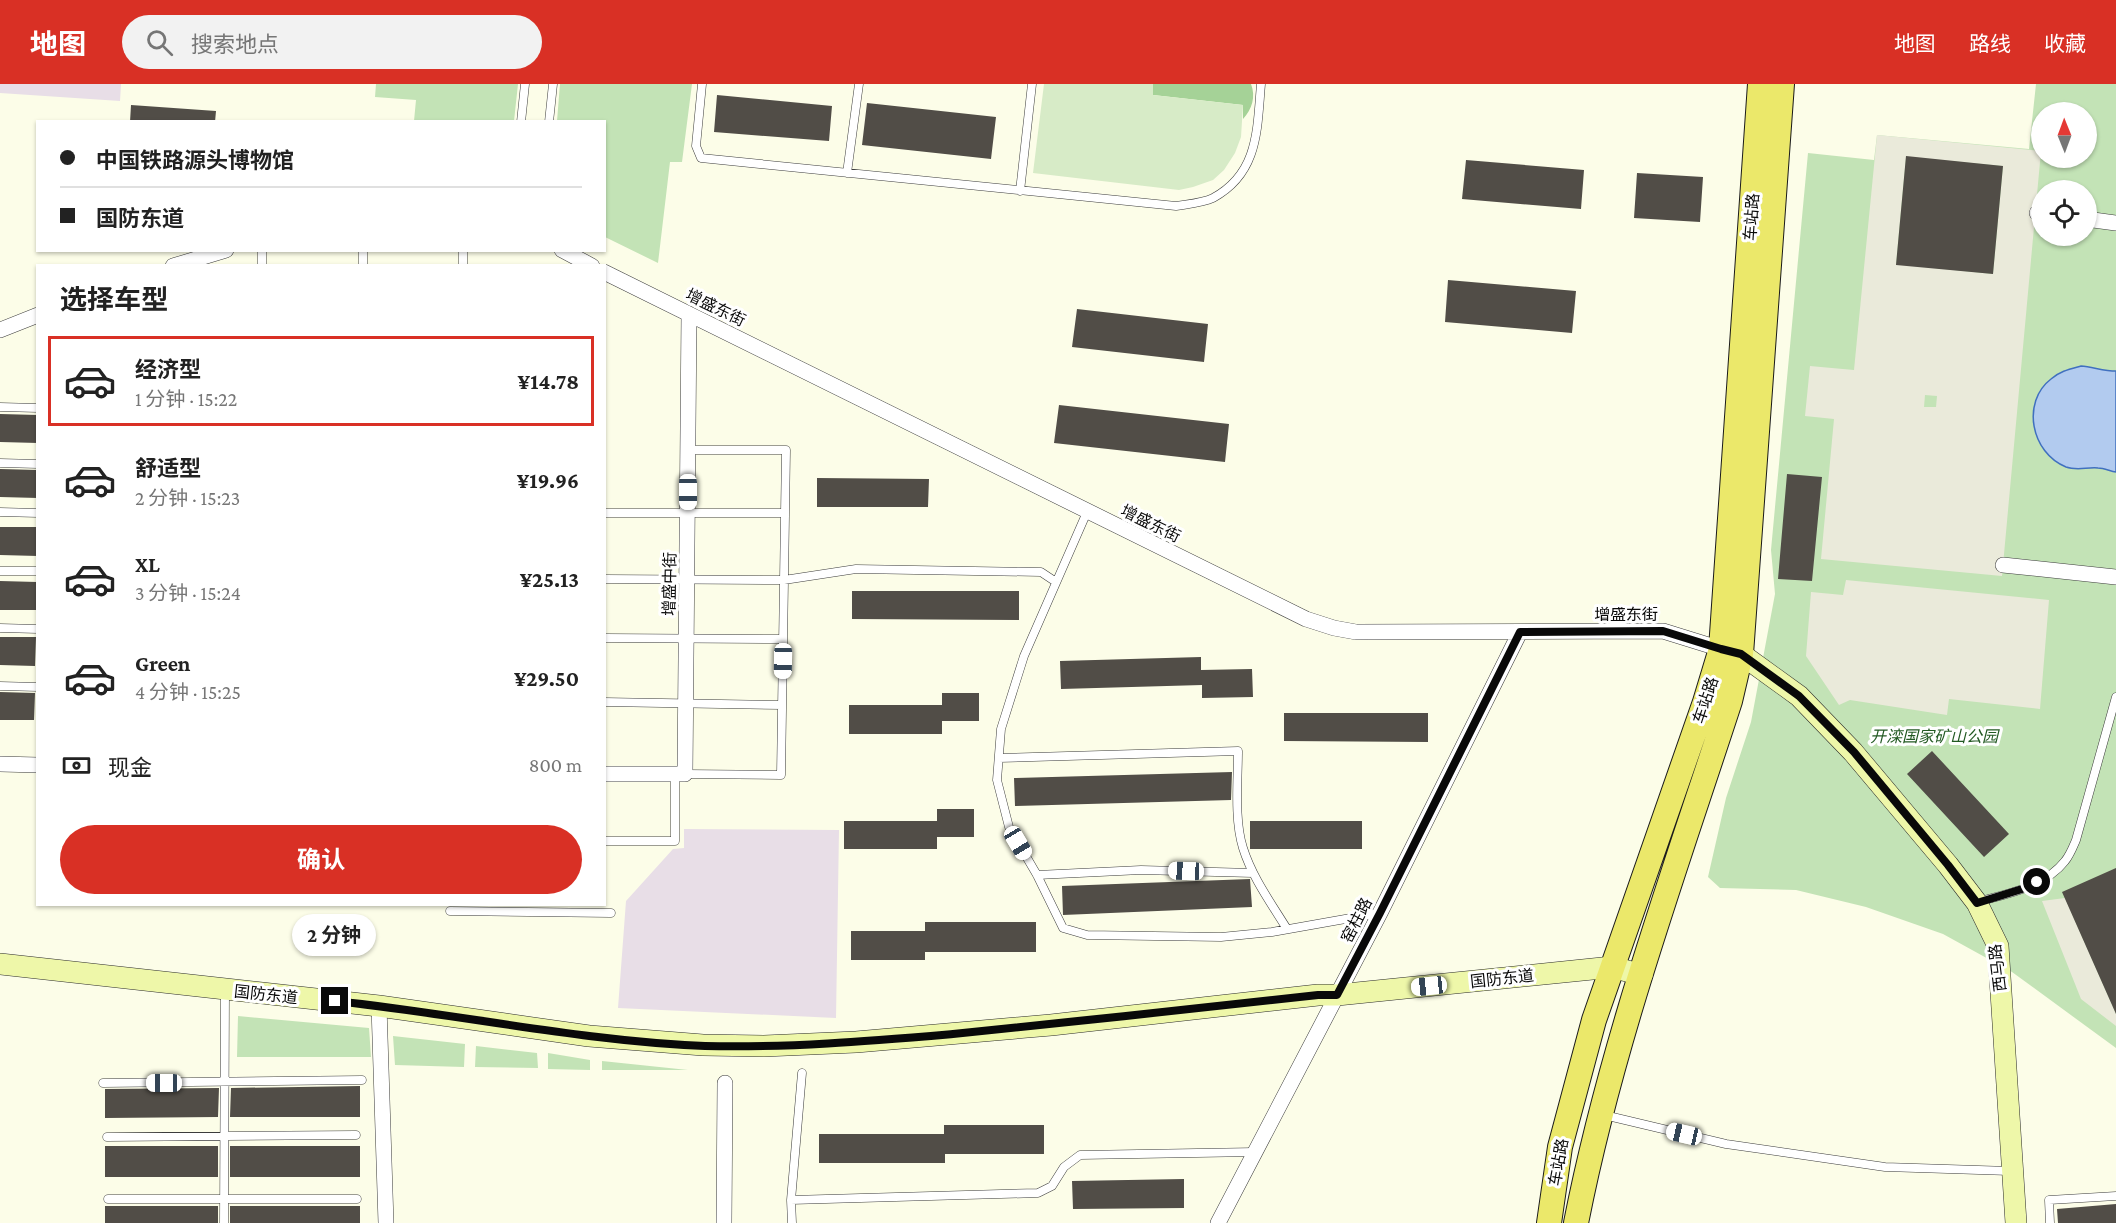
<!DOCTYPE html>
<html lang="zh">
<head>
<meta charset="utf-8">
<style>
	body { margin:0; font-family:"Crimson Pro","Noto Sans SC",serif; background:#f2f2f2; color:#222; height:100vh; display:flex; flex-direction:column; font-size:22px; white-space:nowrap }
	* { box-sizing:border-box; margin:0 }
	p { font-size:20px; color:#767676 }
	.icon { flex:none; width:33px; height:33px; fill:none; stroke:currentColor; stroke-width:2; stroke-linecap:round; stroke-linejoin:round }
	.map { position:relative; flex:1; overflow:hidden }
	.details { position:absolute; left:36px; top:180px; width:570px; height:642px; display:flex; flex-direction:column; background:#fff; border-radius:0px; box-shadow:0 2px 4px #0004 }
	.details>* { flex:none }
	.hud { position:absolute; left:36px; top:36px; width:570px; height:132px; border-radius:0px; box-shadow:0 2px 4px #0004; display:grid; align-content:center; height:132px; padding:0 24px; background:#fff }
	.needle { width:39px; rotate:359deg }
	.controls { position:absolute; left:2031px; top:18px; display:grid; gap:12px }
	.controls a { display:grid; place-items:center; width:66px; height:66px; border-radius:50%; background:#fff; box-shadow:0 2px 4px #0004; font-size:30px }
	.end { position:absolute; width:27px; height:27px; margin:-14px; border:8px solid #090909; background:#fff; box-shadow:0 0 0 3px #fff }
	.from { border-radius:50% }
	.bubble { position:absolute; height:42px; border-radius:21px; background:#fff; box-shadow:0 2px 4px #0004; font-size:20px; font-weight:700; line-height:42px; text-align:center }
	.car { position:absolute; width:18px; height:36px; margin:-18px -9px; border-radius:8px; box-shadow:0 0 4px 2px #0007; background:linear-gradient(#fff 24%,#345 0 40%,#fff 0 76%,#345 0 86%,#fff 0) }
	.hud b { display:flex; align-items:center; gap:21px; height:57px; font-size:22px }
	.hud b+b { border-top:2px solid #e0e0e0 }
	.hud i { width:15px; height:15px; background:#222 }
	ul { padding:0; list-style:none }
	li { display:flex; align-items:center; gap:18px; height:90px; margin:0 12px 9px; padding:0 12px; border:3px solid transparent; border-radius:0px }
	li div { flex:1 }
	li b { display:block; font-size:22px }
	li em { font-style:normal; font-weight:700 }
	li.on { border-color:#d93025 }
	li>.icon { width:54px; height:54px; stroke-width:1.5 }
	h2 { padding:0 24px; font-size:27px; line-height:72px }
	.pay { display:flex; align-items:center; gap:15px; height:66px; padding:0 24px; font-size:22px }
	.pay p { margin-inline-start:auto }
	.cta { display:flex; gap:12px; margin-top:auto; padding:12px 24px }
	.cta a { flex:1; height:69px; border-radius:36px; background:#d93025; color:#fff; font-size:24px; font-weight:700; line-height:69px; text-align:center }
	header { display:flex; align-items:center; gap:36px; box-sizing:border-box; height:84px; padding:0 30px; background:#d93025; color:#fff }
	header strong { font-size:28px }
	nav { display:flex; gap:33px; margin-inline-start:auto; font-size:21px }
	.search { width:420px; height:54px; background:#f2f2f2; display:flex; align-items:center; gap:15px; box-sizing:border-box; padding:0 21px; border-radius:33px; color:#767676; font-size:22px }
	.map>svg:first-child { display:block }
	.industrial { fill:#e8dee7 }
	.green { fill:#c3e3b6; fill-rule:evenodd }
	.forest { fill:#a5d297 }
	.pitch { fill:#d7ebc7 }
	.plaza { fill:#eaeada; fill-rule:evenodd }
	.water { fill:#b2cbef; stroke:#4070bf; stroke-width:1.5 }
	.building { fill:#514d47 }
	.lines { fill:none; stroke-linecap:round; stroke-linejoin:round }
	.lane-casing { stroke:#3c3c3c; stroke-width:9 }
	.street-casing { stroke:#3c3c3c; stroke-width:16 }
	.secondary-casing { stroke:#2b2b2b; stroke-width:22 }
	.primary-casing { stroke:#1a1a1a; stroke-width:26 }
	.lane { stroke:#fff; stroke-width:8 }
	.street { stroke:#fff; stroke-width:15 }
	.secondary { stroke:#eef7a9; stroke-width:21 }
	.primary { stroke:#ebe86a; stroke-width:24 }
	.route { stroke:#090909; stroke-width:8 }
	.labels { text-anchor:middle; stroke-width:6; stroke-linejoin:round; paint-order:stroke }
	.street-label { font-size:16px; fill:#090909; stroke:#fff }
	.park-label { font-size:16px; font-style:italic; fill:#225922; stroke:#fff }
</style>
</head>
<body>
<header>
<strong>地图</strong>
<div class="search"><svg class="icon" aria-label="search" viewBox="0 0 24 24"><circle cx="10" cy="10" r="6"/><path d="M15 15l6 6"/></svg>搜索地点</div>
<nav><a>地图</a><a>路线</a><a>收藏</a></nav>
</header>
<div class="map">
<svg width="2116" height="1139" viewBox="0 0 2116 1139">
	<rect width="100%" height="100%" fill="#fcfde8"/>
	<!-- industrial -->
	<path class="industrial" d="M0 0H121L120 17 0 9Z
		M684 745 839 746 836 934 618 924 626 817 673 765 684 764Z"/>
	<!-- green -->
	<path class="green" d="M376 0H518L514 37H414L416 16 375 13Z
		M560 0H692L682 78H670L658 179 605 153 604 38 557 37Z
		M2036 0H2116V964L2012 888 1943 850 1866 823 1796 806 1720 804 1708 793 1726 714 1751 638 1775 510 1771 466 1808 69 1874 76 1877 51 2029 65ZM2042 28H2086V74H2042ZM2042 106H2086V152H2042Z
		M238 932 369 944 371 973H237Z
		M393 952 465 960 464 983 395 981Z
		M476 962 537 969 538 984 475 983Z
		M548 969 590 976V986L548 985Z
		M602 977 688 986H602Z"/>
	<!-- forest -->
	<path class="forest" d="M1150 0H1251C1256 13 1252 25 1243 35V21L1153 11V1Z"/>
	<!-- pitch -->
	<path class="pitch" d="M1044 0H1153V11L1243 21 1241 53 1235 69 1224 86 1213 96 1193 103 1179 106 1033 89Z"/>
	<!-- plaza -->
	<path class="plaza" d="M1877 51 2041 67 2002 492 1821 475 1834 335 1805 332 1810 282 1854 286ZM1906 73 2003 82 1993 190 1896 180ZM1925 311 1937 312 1936 323H1924Z
		M1846 496 2049 516 2040 625 1949 615 1947 631 1850 616 1839 621 1806 572 1811 508 1843 511Z
		M2065 814 2116 930V942L2081 915 2042 817Z"/>
	<!-- water -->
	<path class="water" d="M2081 282C2093 283 2104 287 2116 287V388C2110 387 2104 384 2098 384 2087 383 2077 387 2066 383 2031 369 2021 318 2051 295 2060 287 2070 285 2081 282Z"/>
	<!-- building -->
	<path class="building" d="M717 11 832 22 829 57 714 48Z
		M867 19 996 33 991 75 862 61Z
		M131 21 216 27 215 38H130Z
		M1906 72 2003 82 1993 190 1896 181Z
		M1466 76 1584 86 1581 125 1462 115Z
		M1637 89 1703 93 1700 138 1634 134Z
		M1448 196 1576 207 1572 249 1445 238Z
		M1077 225 1208 240 1204 278 1072 263Z
		M1059 321 1229 340 1225 378 1054 359Z
		M0 330 38 331V359L0 358Z
		M0 385 38 386V414L0 413Z
		M1787 390 1822 393 1812 497 1778 495Z
		M817 394 929 395 928 423H817Z
		M0 443H38V472L0 471Z
		M0 497 37 498V526H0Z
		M852 507H1019V536L852 535Z
		M0 553H36L35 582 0 581Z
		M1201 573V586L1252 585 1253 613 1202 614V601L1061 605 1060 577Z
		M0 608 35 609 34 636H0Z
		M942 609H979V637H942V650H849V621H942Z
		M1284 629H1428V658L1284 657Z
		M1932 667 2009 750 1984 773 1907 690Z
		M1232 688 1231 716 1015 722 1014 694Z
		M937 725H974V753H937V765H844V737H937Z
		M1250 737H1362V765H1250Z
		M2116 784V930L2062 808Z
		M1250 795 1252 823 1063 831 1062 802Z
		M925 838H1036V868H925V876H851V847H925Z
		M360 1002V1033H230L231 1004Z
		M219 1004 218 1033 105 1034V1005Z
		M944 1041H1044V1070H945V1079H819V1050H944Z
		M105 1062H218V1093H105Z
		M230 1062H360V1093H230Z
		M1184 1095V1124L1073 1125 1072 1097Z
		M2116 1120V1139H2058L2057 1125Z
		M105 1122H218V1139H105Z
		M230 1122H360V1139H230Z"/>
	<g class="lines">
		<!-- lane casing -->
		<g class="lane-casing">
			<path id="lane" d="M702 0 696 62 701 74 1176 122C1188 120 1203 119 1213 114 1259 89 1257 45 1261 0
				M521 38 525 0
				M549 38 553 0
				M847 89 859 0
				M1020 107 1032 0
				M262 182V166
				M363 182V166
				M463 182V166
				M0 323 38 324
				M0 379 38 380
				M0 428 38 429
				M1087 428 1024 572 1001 645 997 696 1009 743 1037 791 1063 844 1087 851 1221 853 1272 848 1379 829
				M604 429H785
				M0 487H38
				M604 495 784 496 856 485 1041 488 1056 498
				M0 544 38 545
				M604 554 783 555
				M0 602 38 603
				M604 618 782 621
				M999 674 1238 667C1238 696 1234 736 1243 764 1252 793 1271 819 1287 845
				M685 690 781 691 786 366H688
				M604 757H675V690
				M1037 791 1141 786 1253 789
				M1977 818C2006 810 2045 803 2065 777 2070 771 2073 763 2076 756L2116 613
				M450 827 611 829
				M103 999 362 996
				M1604 1031 1726 1060 1885 1083 2010 1087
				M107 1053 356 1051
				M108 1115H357
				M791 1116 1038 1109 1052 1102 1064 1083 1080 1071 1255 1068
				M224 1139 225 907
				M792 1139 791 1116 802 989
				M2050 1139 2049 1116 2116 1112"/>
		</g>
		<!-- street casing -->
		<g class="street-casing">
			<path id="street" d="M2037 129 2042 130
				M2086 135 2116 139
				M562 166 592 182
				M173 182 226 166
				M604 188 1306 535 1334 544 1356 548 1663 547 1721 565
				M0 246 38 231
				M2003 481 2116 493
				M0 680 38 681
				M604 690H685L689 230
				M379 922 386 1139
				M724 1139 725 999
				M1218 1139 1380 829 1520 548"/>
		</g>
		<!-- secondary casing -->
		<g class="secondary-casing">
			<path id="secondary" d="M1725 566 1741 570 1799 612 1853 668 1948 781 1977 819 1998 862 2016 1139
				M0 880 379 922 589 952 703 961 764 962 856 958 1051 941 1318 911H1337L1612 883 1642 891"/>
		</g>
		<!-- primary casing -->
		<g class="primary-casing">
			<path id="primary" d="M1549 1139 1560 1063 1594 936 1705 618 1721 565 1760 0
				M1576 1139C1611 961 1674 789 1730 617L1741 570 1782 0"/>
		</g>
		<!-- lane -->
		<use href="#lane" class="lane"/>
		<!-- street -->
		<use href="#street" class="street"/>
		<!-- secondary -->
		<use href="#secondary" class="secondary"/>
		<!-- primary -->
		<use href="#primary" class="primary"/>
	</g>
	<g class="lines">
		<!-- route -->
		<path class="route" d="M335 917C458 930 581 957 705 962 788 964 870 957 953 950 1075 938 1196 924 1318 911H1337L1380 829 1520 548 1663 547 1721 565 1741 570 1799 612 1854 668 1948 781 1977 819 2022 805 2037 798"/>
	</g>
	<g class="labels">
		<!-- street labels -->
		<g class="street-label">
			<text transform="translate(1751 133) rotate(-86)" y="6">车站路</text>
			<text transform="translate(716 223) rotate(26)" y="6">增盛东街</text>
			<text transform="translate(1151 439) rotate(26)" y="6">增盛东街</text>
			<text transform="translate(669 500) rotate(-89)" y="6">增盛中街</text>
			<text x="1626" y="536">增盛东街</text>
			<text transform="translate(1705 616) rotate(-72)" y="6">车站路</text>
			<text transform="translate(1356 836) rotate(-63)" y="6">窑柱路</text>
			<text transform="translate(1997 884) rotate(-97)" y="6">西马路</text>
			<text transform="translate(1502 894) rotate(-6)" y="6">国防东道</text>
			<text transform="translate(266 910) rotate(6)" y="6">国防东道</text>
			<text transform="translate(1558 1078) rotate(-80)" y="6">车站路</text>
		</g>
		<!-- park labels -->
		<g class="park-label">
			<text x="1934" y="658">开滦国家矿山公园</text>
		</g>
	</g>
</svg>
<div class="controls">
<a><svg class="needle" viewBox="-14 -14 28 28"><path d="M0-13l5 13h-10z" fill="#e53935"/><path d="M0 13l5-13h-10z" fill="#767676"/></svg></a>
<a><svg class="icon" aria-label="locate" viewBox="0 0 24 24"><circle cx="12" cy="12" r="6"/><path d="M12 2v4M12 18v4M2 12h4M18 12h4"/></svg></a>
</div>
<i class="end from" style="left:2037px;top:798px"></i>
<i class="end" style="left:335px;top:917px"></i>
<div class="bubble" style="left:292px;top:830px;width:84px">2 分钟</div>
<i class="car" style="left:688px;top:408px;rotate:180deg"></i>
<i class="car" style="left:783px;top:577px;rotate:181deg"></i>
<i class="car" style="left:1018px;top:759px;rotate:149deg"></i>
<i class="car" style="left:1186px;top:787px;rotate:272deg"></i>
<i class="car" style="left:1429px;top:902px;rotate:264deg"></i>
<i class="car" style="left:164px;top:999px;rotate:270deg"></i>
<i class="car" style="left:1684px;top:1050px;rotate:283deg"></i>
<div class="hud">
<b><i class="from"></i>中国铁路源头博物馆</b>
<b><i></i>国防东道</b>
</div>
<section class="details">
<h2>选择车型</h2>
<ul>
<li class="on"><svg class="icon" aria-label="car" viewBox="0 0 24 24"><path d="M5 17H2v-5l4-1 3-4h7l3 4 3 1v5h-3M9 17h6M6 11h13"/><circle cx="7" cy="17" r="2"/><circle cx="17" cy="17" r="2"/></svg><div><b>经济型</b><p>1 分钟 · 15:22</p></div><em>¥14.78</em></li>
<li><svg class="icon" aria-label="car" viewBox="0 0 24 24"><path d="M5 17H2v-5l4-1 3-4h7l3 4 3 1v5h-3M9 17h6M6 11h13"/><circle cx="7" cy="17" r="2"/><circle cx="17" cy="17" r="2"/></svg><div><b>舒适型</b><p>2 分钟 · 15:23</p></div><em>¥19.96</em></li>
<li><svg class="icon" aria-label="car" viewBox="0 0 24 24"><path d="M5 17H2v-5l4-1 3-4h7l3 4 3 1v5h-3M9 17h6M6 11h13"/><circle cx="7" cy="17" r="2"/><circle cx="17" cy="17" r="2"/></svg><div><b>XL</b><p>3 分钟 · 15:24</p></div><em>¥25.13</em></li>
<li><svg class="icon" aria-label="car" viewBox="0 0 24 24"><path d="M5 17H2v-5l4-1 3-4h7l3 4 3 1v5h-3M9 17h6M6 11h13"/><circle cx="7" cy="17" r="2"/><circle cx="17" cy="17" r="2"/></svg><div><b>Green</b><p>4 分钟 · 15:25</p></div><em>¥29.50</em></li>
</ul>
<div class="pay"><svg class="icon" aria-label="cash" viewBox="0 0 24 24"><path d="M3 7h18v10H3z"/><circle cx="12" cy="12" r="2"/></svg>现金<p>800 m</p></div>
<div class="cta"><a>确认</a></div>
</section>
</div>
</body>
</html>
